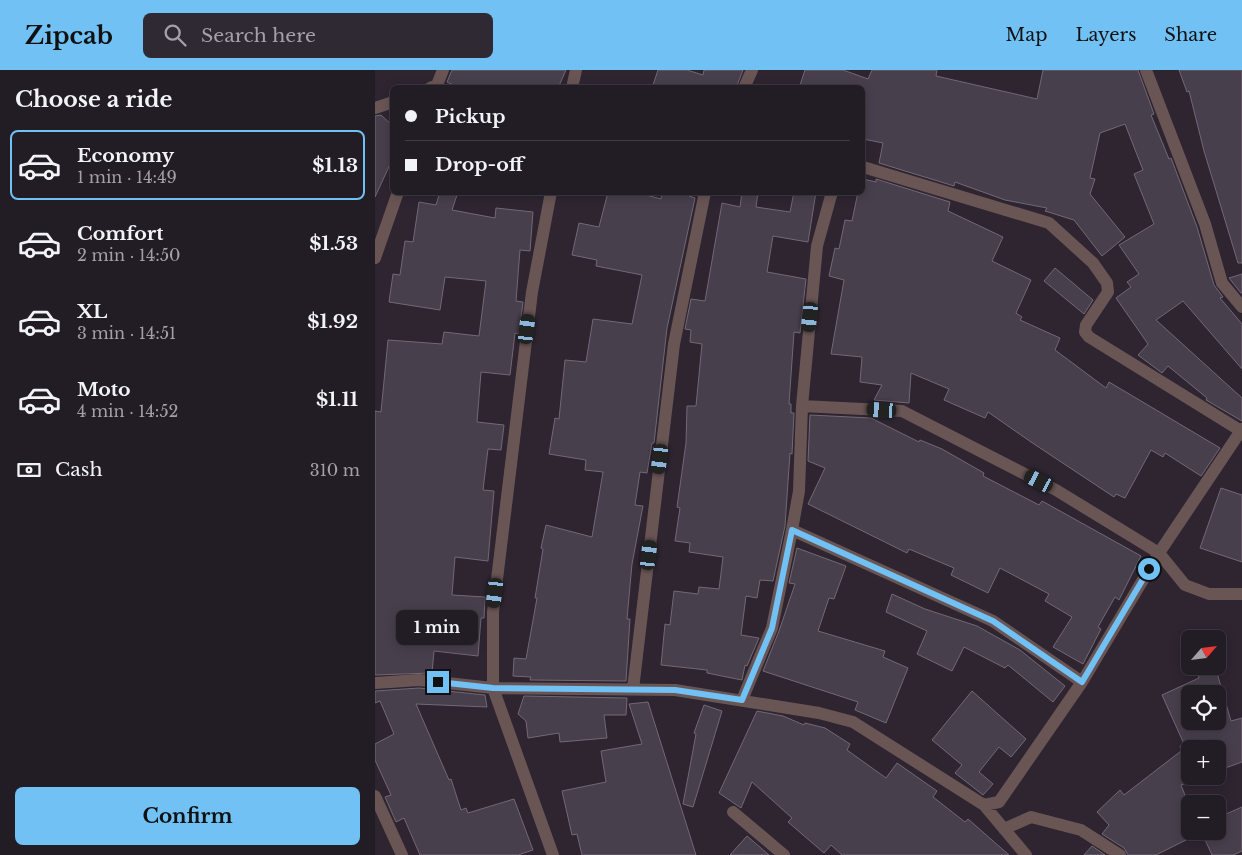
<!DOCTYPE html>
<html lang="en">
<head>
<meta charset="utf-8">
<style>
	body { margin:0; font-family:"Libre Baskerville",serif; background:#2e2932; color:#f1f3f6; height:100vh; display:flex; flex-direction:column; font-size:19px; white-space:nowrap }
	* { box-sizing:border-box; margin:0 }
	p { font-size:16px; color:#a2a1a7 }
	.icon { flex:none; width:28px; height:28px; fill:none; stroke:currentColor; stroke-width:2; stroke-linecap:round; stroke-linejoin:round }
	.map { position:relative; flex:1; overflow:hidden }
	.panel { display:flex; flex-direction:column; background:#221c25; width:375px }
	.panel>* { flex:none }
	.top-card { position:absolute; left:15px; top:15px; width:475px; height:110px; border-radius:8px; box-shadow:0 2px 12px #0003,0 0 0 1px #3f3a42; display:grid; align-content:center; height:110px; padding:0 15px; background:#221c25 }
	.needle { width:32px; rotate:62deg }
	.controls { position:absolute; left:806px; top:560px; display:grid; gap:10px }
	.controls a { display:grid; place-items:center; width:45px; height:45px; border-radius:8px; background:#221c25; box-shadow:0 2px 12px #0003,0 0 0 1px #3f3a42; font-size:25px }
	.end { position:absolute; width:22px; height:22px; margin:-11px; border:6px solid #71c1f5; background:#111; box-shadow:0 0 0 2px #111 }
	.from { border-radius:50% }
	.bubble { position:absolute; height:35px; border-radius:8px; background:#221c25; box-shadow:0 2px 12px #0003,0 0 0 1px #3f3a42; font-size:16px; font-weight:700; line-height:35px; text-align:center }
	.car { position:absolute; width:15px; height:30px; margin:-15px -8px; border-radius:6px; box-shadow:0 0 4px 1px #0007; background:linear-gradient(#222 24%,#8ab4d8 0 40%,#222 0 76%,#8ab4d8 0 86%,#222 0) }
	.top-card b { display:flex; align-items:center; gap:18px; height:48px; font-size:19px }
	.top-card b+b { border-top:1px solid #3f3a42 }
	.top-card i { width:12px; height:12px; background:#f1f3f6 }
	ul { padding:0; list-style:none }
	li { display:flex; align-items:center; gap:15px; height:70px; margin:0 10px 8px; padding:0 5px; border:2px solid transparent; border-radius:8px }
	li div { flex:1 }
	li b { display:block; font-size:19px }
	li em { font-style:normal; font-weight:700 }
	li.current { border-color:#71c1f5 }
	li>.icon { width:45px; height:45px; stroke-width:1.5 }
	h2 { padding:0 15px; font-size:22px; line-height:60px }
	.pay { display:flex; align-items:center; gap:12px; height:55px; padding:0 15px; font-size:19px }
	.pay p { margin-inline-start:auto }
	.primary-button { display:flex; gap:10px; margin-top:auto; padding:10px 15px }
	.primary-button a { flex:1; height:58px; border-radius:8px; background:#71c1f5; color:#111; font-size:20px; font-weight:700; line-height:58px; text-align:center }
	header { display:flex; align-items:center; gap:30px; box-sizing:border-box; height:70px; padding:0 25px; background:#71c1f5; color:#111 }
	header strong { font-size:24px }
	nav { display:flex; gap:28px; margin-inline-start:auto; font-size:18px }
	.search { width:350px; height:45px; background:#2e2932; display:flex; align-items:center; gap:12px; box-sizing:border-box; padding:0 18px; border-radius:8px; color:#a2a1a7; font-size:19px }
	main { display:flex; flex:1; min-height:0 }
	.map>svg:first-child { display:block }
	.building { fill:#483f4c; stroke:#726876; fill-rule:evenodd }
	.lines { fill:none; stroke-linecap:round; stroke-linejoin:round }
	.minor { stroke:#6a5555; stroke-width:12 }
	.route { stroke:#71c1f5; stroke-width:6 }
</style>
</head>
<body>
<header>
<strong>Zipcab</strong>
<div class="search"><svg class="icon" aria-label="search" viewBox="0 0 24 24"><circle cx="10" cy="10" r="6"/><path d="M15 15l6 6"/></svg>Search here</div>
<nav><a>Map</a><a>Layers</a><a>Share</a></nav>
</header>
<main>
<section class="panel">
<h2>Choose a ride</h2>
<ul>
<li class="current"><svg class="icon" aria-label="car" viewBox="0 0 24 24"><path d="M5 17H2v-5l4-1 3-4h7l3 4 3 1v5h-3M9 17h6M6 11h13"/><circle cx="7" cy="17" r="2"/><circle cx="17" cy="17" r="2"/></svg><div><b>Economy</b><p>1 min · 14:49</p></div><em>$1.13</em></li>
<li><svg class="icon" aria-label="car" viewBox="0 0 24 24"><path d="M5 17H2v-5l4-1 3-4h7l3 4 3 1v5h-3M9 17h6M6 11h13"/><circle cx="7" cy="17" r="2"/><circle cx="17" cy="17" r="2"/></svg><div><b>Comfort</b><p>2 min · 14:50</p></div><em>$1.53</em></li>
<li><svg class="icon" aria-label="car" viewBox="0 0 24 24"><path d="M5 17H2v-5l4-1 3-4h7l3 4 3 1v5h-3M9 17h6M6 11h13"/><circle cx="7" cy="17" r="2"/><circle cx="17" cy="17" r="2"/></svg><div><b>XL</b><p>3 min · 14:51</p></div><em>$1.92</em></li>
<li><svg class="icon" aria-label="car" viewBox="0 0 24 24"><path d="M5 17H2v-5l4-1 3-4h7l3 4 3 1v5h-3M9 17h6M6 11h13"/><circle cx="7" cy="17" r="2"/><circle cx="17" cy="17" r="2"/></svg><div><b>Moto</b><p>4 min · 14:52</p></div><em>$1.11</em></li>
</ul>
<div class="pay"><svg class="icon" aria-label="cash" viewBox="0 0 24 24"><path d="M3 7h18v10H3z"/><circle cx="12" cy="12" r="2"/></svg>Cash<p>310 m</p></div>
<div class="primary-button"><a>Confirm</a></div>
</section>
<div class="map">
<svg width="867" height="785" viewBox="0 0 867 785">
	<rect width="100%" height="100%" fill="#2e2531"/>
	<!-- building -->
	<path class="building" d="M77 0H191L183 18H85L72 12Z
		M283 0H312L328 5 329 0H368L361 18H277Z
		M430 0H468L493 9 497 0H562L561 6 662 29 668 0H763L779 44 776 45 794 89 796 88 822 157 839 215 848 227 845 228 867 254V299L808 231 781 250 867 328V351L831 330 832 328 793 296 787 303 763 285 773 274 741 228 756 217 752 212 764 204 744 175 779 154 759 104 768 100 750 54 725 63 715 108 720 109 715 124 750 167 727 186 699 150 670 141 672 138 630 130 580 112 579 116 504 93 508 73 488 69V18H424Z
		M804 0H867V193H863L829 81 814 21 812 22Z
		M6 45 18 56V88L0 127V46Z
		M488 109 501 112V109L575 132 573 141 628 167 617 191 656 210 641 243 647 247 645 250 685 268 680 280 731 318 734 312 845 378 826 406 790 383 788 387 776 380 750 428 741 424 739 427 656 372 613 342 610 348 569 330 574 319 536 303 534 333 499 330 507 315 485 312 487 287 456 284 469 210 454 206 460 178 464 179 470 150 477 151 483 122H488Z
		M65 122H83L77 140 120 148 121 138 158 142 155 181 145 180 141 231 148 232 144 264 140 263 135 305 106 302 102 352 129 355 126 380 113 379 108 420 119 421 113 491 80 487 77 525 110 527 109 548H106L103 586 59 581 57 603 0 605V341L6 342 13 270 67 274 69 262 104 266 111 211 70 207 65 240 14 232 18 204 25 205 30 171 38 172 44 132 61 135Z
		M233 122H260L286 129 287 122H315L314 126 320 128 292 258 279 373H277L272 403 265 402 260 435 268 436 257 494 252 549H255L251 611 155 610 156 607 138 606 139 588 151 589 162 528H160L168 479 166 478 171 455 217 467 228 402 210 400 211 390 174 384 180 348 184 349 190 290 211 292 218 249 257 254 267 205 221 196 222 190 197 185 204 153 224 157Z
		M367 122H383L381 137 415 142 419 122H441L433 172 398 166 392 202 431 209 425 263 419 262 414 334H416V343H419L417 384 415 383 410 456 398 511 385 510 382 528 371 526 366 565 384 568 372 596 370 595 367 610 332 603V600L286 595 290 554 295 555 299 521 323 524 324 517 344 519 348 487 314 482 315 473 300 471 305 438 302 437 311 373 312 336H321L327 274 315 272 316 260 310 259 316 229 330 231 347 133 365 137Z
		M680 198 718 230 709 244 669 211Z
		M867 204V223H866L854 208Z
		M435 345 496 348 544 372 545 370 567 379 609 403 608 406 664 435 667 431 766 486 744 530 740 527 723 557 726 559 708 594 678 577 697 547 670 531 674 524 625 498 613 523 576 505 579 498 534 479 532 483 433 434 450 398 433 391Z
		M846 418 867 425V492L825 478Z
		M422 478 471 496 459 529 454 528 443 561 510 581 508 587 533 598 511 653 480 640 483 632 388 601 404 561 420 514 414 513Z
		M517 524 550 539 602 556 645 580 690 616 678 632 633 595 630 598 589 577 577 601 542 584 552 561 511 542Z
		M821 596H840L856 651 867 648V692L842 701V679H815V706H829L806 715 815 738V768L781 785H753L749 778 727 764 734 755 722 742 745 720 749 725 806 681 805 676 809 674 787 625 824 608ZM815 624H842V651H815Z
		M44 618 110 625 112 637 41 634 74 710 76 709 86 740 91 738 93 743 139 729 158 780 143 785H45L29 748 21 752 10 727 16 725 0 690V674L19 664 5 631 0 633V621Z
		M597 621 651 669 636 687 624 677 604 702 618 714 608 725 580 703 587 695 557 670Z
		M149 626 252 628 251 645H229L232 668 185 672 184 663 153 668 151 651 143 644Z
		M273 632 321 785H207L202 764 197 765 187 721 231 712 226 681 267 674 254 634Z
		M329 635 347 641 318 737 308 734 321 664 319 663Z
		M382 641 408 646 429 655 430 653 450 658 475 674 472 680 511 708 522 693 562 721 558 727 590 752 593 749 634 785H467L456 775 449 783 413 752 417 748 377 712 366 738 344 723Z
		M867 737V781L858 785H837L826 761H842V748Z
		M372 766 394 785H355Z
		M717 776 730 785H709Z"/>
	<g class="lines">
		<!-- minor -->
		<path class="minor" d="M771 0 830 154 847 213 867 237
			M55 18 62 15 68 0
			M197 18 201 0
			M369 18 377 0
			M0 38 18 32
			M488 97 674 153 718 193 732 213 733 222 711 255 710 262 714 267 866 361
			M176 122 157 222 118 542V618L178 785
			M0 188 23 122
			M427 336 527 341 681 420 784 483 810 515 834 524H867
			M417 460 618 551 707 612
			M0 613 44 610 118 618 300 620 444 643 478 652 609 735 624 732 707 612 784 483 867 359
			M258 619 299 274 330 122
			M367 630 397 558 417 460 424 421 427 336 442 176 457 122
			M0 726 27 785
			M609 735 651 785
			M358 742 409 785
			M629 759 656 747 706 760 745 785"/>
	</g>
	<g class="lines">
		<!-- route -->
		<path class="route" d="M63 612 118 618 300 620 367 630 397 558 417 460 618 551 707 612 774 499"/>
	</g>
</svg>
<div class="controls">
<a><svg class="needle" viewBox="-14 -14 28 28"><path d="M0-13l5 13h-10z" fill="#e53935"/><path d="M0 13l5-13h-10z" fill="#a2a1a7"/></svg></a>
<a><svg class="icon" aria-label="locate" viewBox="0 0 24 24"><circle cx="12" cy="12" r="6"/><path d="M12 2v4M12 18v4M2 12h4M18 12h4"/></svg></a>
<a>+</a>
<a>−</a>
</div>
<i class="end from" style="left:774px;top:499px"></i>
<i class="end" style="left:63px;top:612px"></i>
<div class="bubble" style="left:21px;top:540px;width:82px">1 min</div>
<i class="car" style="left:435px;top:247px;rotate:186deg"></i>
<i class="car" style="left:152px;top:259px;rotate:7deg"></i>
<i class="car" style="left:507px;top:340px;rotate:273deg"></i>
<i class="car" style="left:285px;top:389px;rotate:187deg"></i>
<i class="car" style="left:664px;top:411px;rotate:297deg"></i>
<i class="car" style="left:274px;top:485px;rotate:7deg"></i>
<i class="car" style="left:120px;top:523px;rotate:187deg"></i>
<div class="top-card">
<b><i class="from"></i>Pickup</b>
<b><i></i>Drop-off</b>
</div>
</div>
</main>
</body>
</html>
